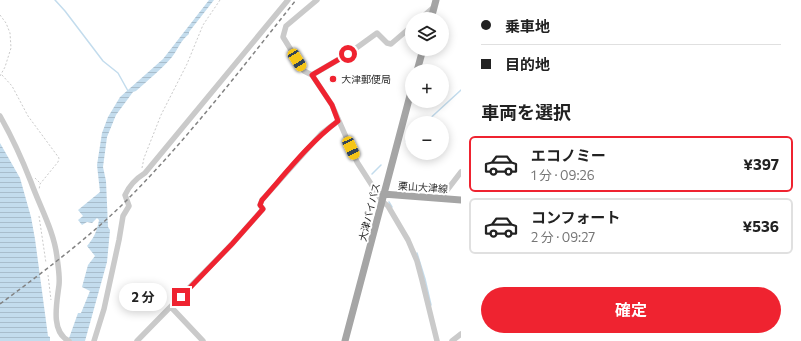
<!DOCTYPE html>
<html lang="ja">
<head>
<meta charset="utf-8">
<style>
	body { margin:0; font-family:Commissioner,"Noto Sans JP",sans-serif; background:#f2f2f2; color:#222; height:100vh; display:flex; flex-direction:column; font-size:15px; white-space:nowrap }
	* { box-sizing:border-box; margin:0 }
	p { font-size:13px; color:#767676 }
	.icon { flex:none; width:22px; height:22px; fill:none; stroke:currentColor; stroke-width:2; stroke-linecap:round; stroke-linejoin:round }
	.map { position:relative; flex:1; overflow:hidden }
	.drawer { display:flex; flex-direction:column; background:#fff; width:340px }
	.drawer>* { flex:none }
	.hud { display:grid; align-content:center; height:88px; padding:0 20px; background:#fff }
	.tools { position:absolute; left:405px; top:12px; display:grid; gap:8px }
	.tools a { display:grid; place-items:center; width:44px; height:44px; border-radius:50%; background:#fff; box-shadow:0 2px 10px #0003; font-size:20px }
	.end { position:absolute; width:18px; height:18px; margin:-9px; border:5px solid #ef2330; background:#fff; box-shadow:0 0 0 2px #fff }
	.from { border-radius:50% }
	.bubble { position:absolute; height:28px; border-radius:14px; background:#fff; box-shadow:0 2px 10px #0003; font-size:13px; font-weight:700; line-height:28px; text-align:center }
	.car { position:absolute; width:12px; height:24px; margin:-12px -6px; border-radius:5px; box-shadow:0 0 3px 1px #0007; background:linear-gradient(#f5c518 24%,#345 0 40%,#f5c518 0 76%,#345 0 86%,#f5c518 0) }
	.hud b { display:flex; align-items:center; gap:14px; height:38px; font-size:15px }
	.hud b+b { border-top:1px solid #e0e0e0 }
	.hud i { width:10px; height:10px; background:#222 }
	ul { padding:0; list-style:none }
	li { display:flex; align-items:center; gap:12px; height:56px; margin:0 8px 6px; padding:0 12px; border:2px solid #e0e0e0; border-radius:6px }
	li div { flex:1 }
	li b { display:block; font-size:15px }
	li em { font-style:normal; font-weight:700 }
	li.current { border-color:#ef2330 }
	li>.icon { width:36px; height:36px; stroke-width:1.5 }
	h2 { padding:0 20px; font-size:18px; line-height:48px }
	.primary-button { display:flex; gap:8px; margin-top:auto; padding:8px 20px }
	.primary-button a { flex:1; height:46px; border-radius:24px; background:#ef2330; color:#fff; font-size:16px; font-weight:700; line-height:46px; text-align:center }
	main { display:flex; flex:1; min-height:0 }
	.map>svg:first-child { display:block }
	.water { fill:url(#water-rules) }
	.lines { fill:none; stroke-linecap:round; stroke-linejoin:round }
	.stream { stroke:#c3dced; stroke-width:1.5 }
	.path { stroke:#cacaca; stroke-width:1; stroke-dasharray:2 2; stroke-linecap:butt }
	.minor { stroke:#cacaca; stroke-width:5.5 }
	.major { stroke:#a5a5a5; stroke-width:7 }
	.rail { stroke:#828282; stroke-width:1.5; stroke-dasharray:4 3; stroke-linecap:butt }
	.route { stroke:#ef2330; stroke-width:5 }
	.poi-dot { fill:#ef2330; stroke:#fff; stroke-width:1.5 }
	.labels { text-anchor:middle; stroke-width:4; stroke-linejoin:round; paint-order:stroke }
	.poi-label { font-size:10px; fill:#2d2d2d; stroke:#fff; text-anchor:start }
	.street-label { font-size:10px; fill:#2d2d2d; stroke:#fff }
</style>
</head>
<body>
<main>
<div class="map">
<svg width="461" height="341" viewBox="0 0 461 341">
	<defs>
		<pattern id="water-rules" width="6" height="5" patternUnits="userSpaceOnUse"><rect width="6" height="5" fill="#c3dced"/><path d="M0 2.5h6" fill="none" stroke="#a8bdcc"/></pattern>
	</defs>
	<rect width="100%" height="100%" fill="#fff"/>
	<!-- water -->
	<path class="water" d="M209 0H214L189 32V34C181 40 178 49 172 57 161 70 148 80 136 91L133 92 116 115 107 137 103 167 106 181 108 227 110 230 107 262 85 341H68L78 313H81L90 291 82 287 88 265 95 256 87 246C94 238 97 231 99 220L97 218 92 223 87 222 82 225 78 220 83 216 78 210 100 192 97 165 102 133 108 117 120 97 163 59Z
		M0 143 20 178 31 217 35 239 48 336 50 337V341H0Z"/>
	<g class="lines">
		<!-- stream -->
		<path class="stream" d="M55 0 65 11 103 61 118 73 128 91
			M425 123 461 90
			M406 141 412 135
			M372 174 381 165
			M389 202 392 207
			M417 253 425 279 431 305"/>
		<!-- path -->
		<path class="path" d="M0 15 6 23 10 33 11 48 5 67 0 76
			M2 75 12 86 28 116 59 158 58 162 40 184 39 190
			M142 168 144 158 161 115 187 64 203 25 220 0
			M35 178 40 183
			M39 216 46 263
			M48 275 51 300"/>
		<!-- minor -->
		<path class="minor" d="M317 0 286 26 283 37 304 71 312 75 332 105 357 162 382 201 388 206 408 240 417 261 422 280 437 341
			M420 19 434 7
			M312 75 348 54 377 33 387 43 391 44 412 26
			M0 116C12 137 22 159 31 182 40 207 54 231 57 257 58 266 60 276 59 285 57 302 50 332 69 341
			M441 198 461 172
			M171 307 203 341
			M94 341 104 309 119 240 123 216 129 206 125 195C129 186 137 178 145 173L288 0
			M137 341 232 244 263 209 260 205 262 200 321 134 338 121
			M452 341 461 334"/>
		<!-- major -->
		<path class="major" d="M431 19 436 0
			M417 71 423 49
			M383 194 461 200
			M345 341 412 88"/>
		<!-- rail -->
		<path class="rail" d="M0 304C43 272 86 240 124 203 187 140 241 69 296 0"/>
	</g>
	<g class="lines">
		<!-- route -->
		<path class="route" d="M181 297 232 244 263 209 260 205 262 200C286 173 309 143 338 121L332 105 312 75 348 54"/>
	</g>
	<!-- markers -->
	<circle class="poi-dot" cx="333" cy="79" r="4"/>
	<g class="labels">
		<!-- poi labels -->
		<g class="poi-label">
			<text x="341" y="83">大津郵便局</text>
		</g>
		<!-- street labels -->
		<g class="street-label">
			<text transform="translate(423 187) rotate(4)" y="4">栗山大津線</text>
			<text transform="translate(369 212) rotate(-76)" y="4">大津バイパス</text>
		</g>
	</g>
</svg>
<div class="tools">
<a><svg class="icon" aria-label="layers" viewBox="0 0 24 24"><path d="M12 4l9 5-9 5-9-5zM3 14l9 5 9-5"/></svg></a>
<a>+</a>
<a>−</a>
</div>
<i class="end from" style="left:348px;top:54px"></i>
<i class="end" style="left:181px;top:297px"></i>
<div class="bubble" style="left:119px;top:283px;width:48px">2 分</div>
<i class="car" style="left:297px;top:60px;rotate:148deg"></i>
<i class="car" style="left:351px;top:148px;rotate:155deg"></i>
</div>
<section class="drawer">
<div class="hud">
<b><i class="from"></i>乗車地</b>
<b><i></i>目的地</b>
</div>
<h2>車両を選択</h2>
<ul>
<li class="current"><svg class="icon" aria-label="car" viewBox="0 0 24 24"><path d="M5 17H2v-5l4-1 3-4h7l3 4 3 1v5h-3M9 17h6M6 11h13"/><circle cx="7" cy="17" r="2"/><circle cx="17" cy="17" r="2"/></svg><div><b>エコノミー</b><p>1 分 · 09:26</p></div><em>¥397</em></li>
<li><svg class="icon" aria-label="car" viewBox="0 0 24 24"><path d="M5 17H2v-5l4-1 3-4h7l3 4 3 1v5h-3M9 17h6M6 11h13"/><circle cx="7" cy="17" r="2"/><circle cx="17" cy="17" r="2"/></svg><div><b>コンフォート</b><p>2 分 · 09:27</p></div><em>¥536</em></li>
</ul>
<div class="primary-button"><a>確定</a></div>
</section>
</main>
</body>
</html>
